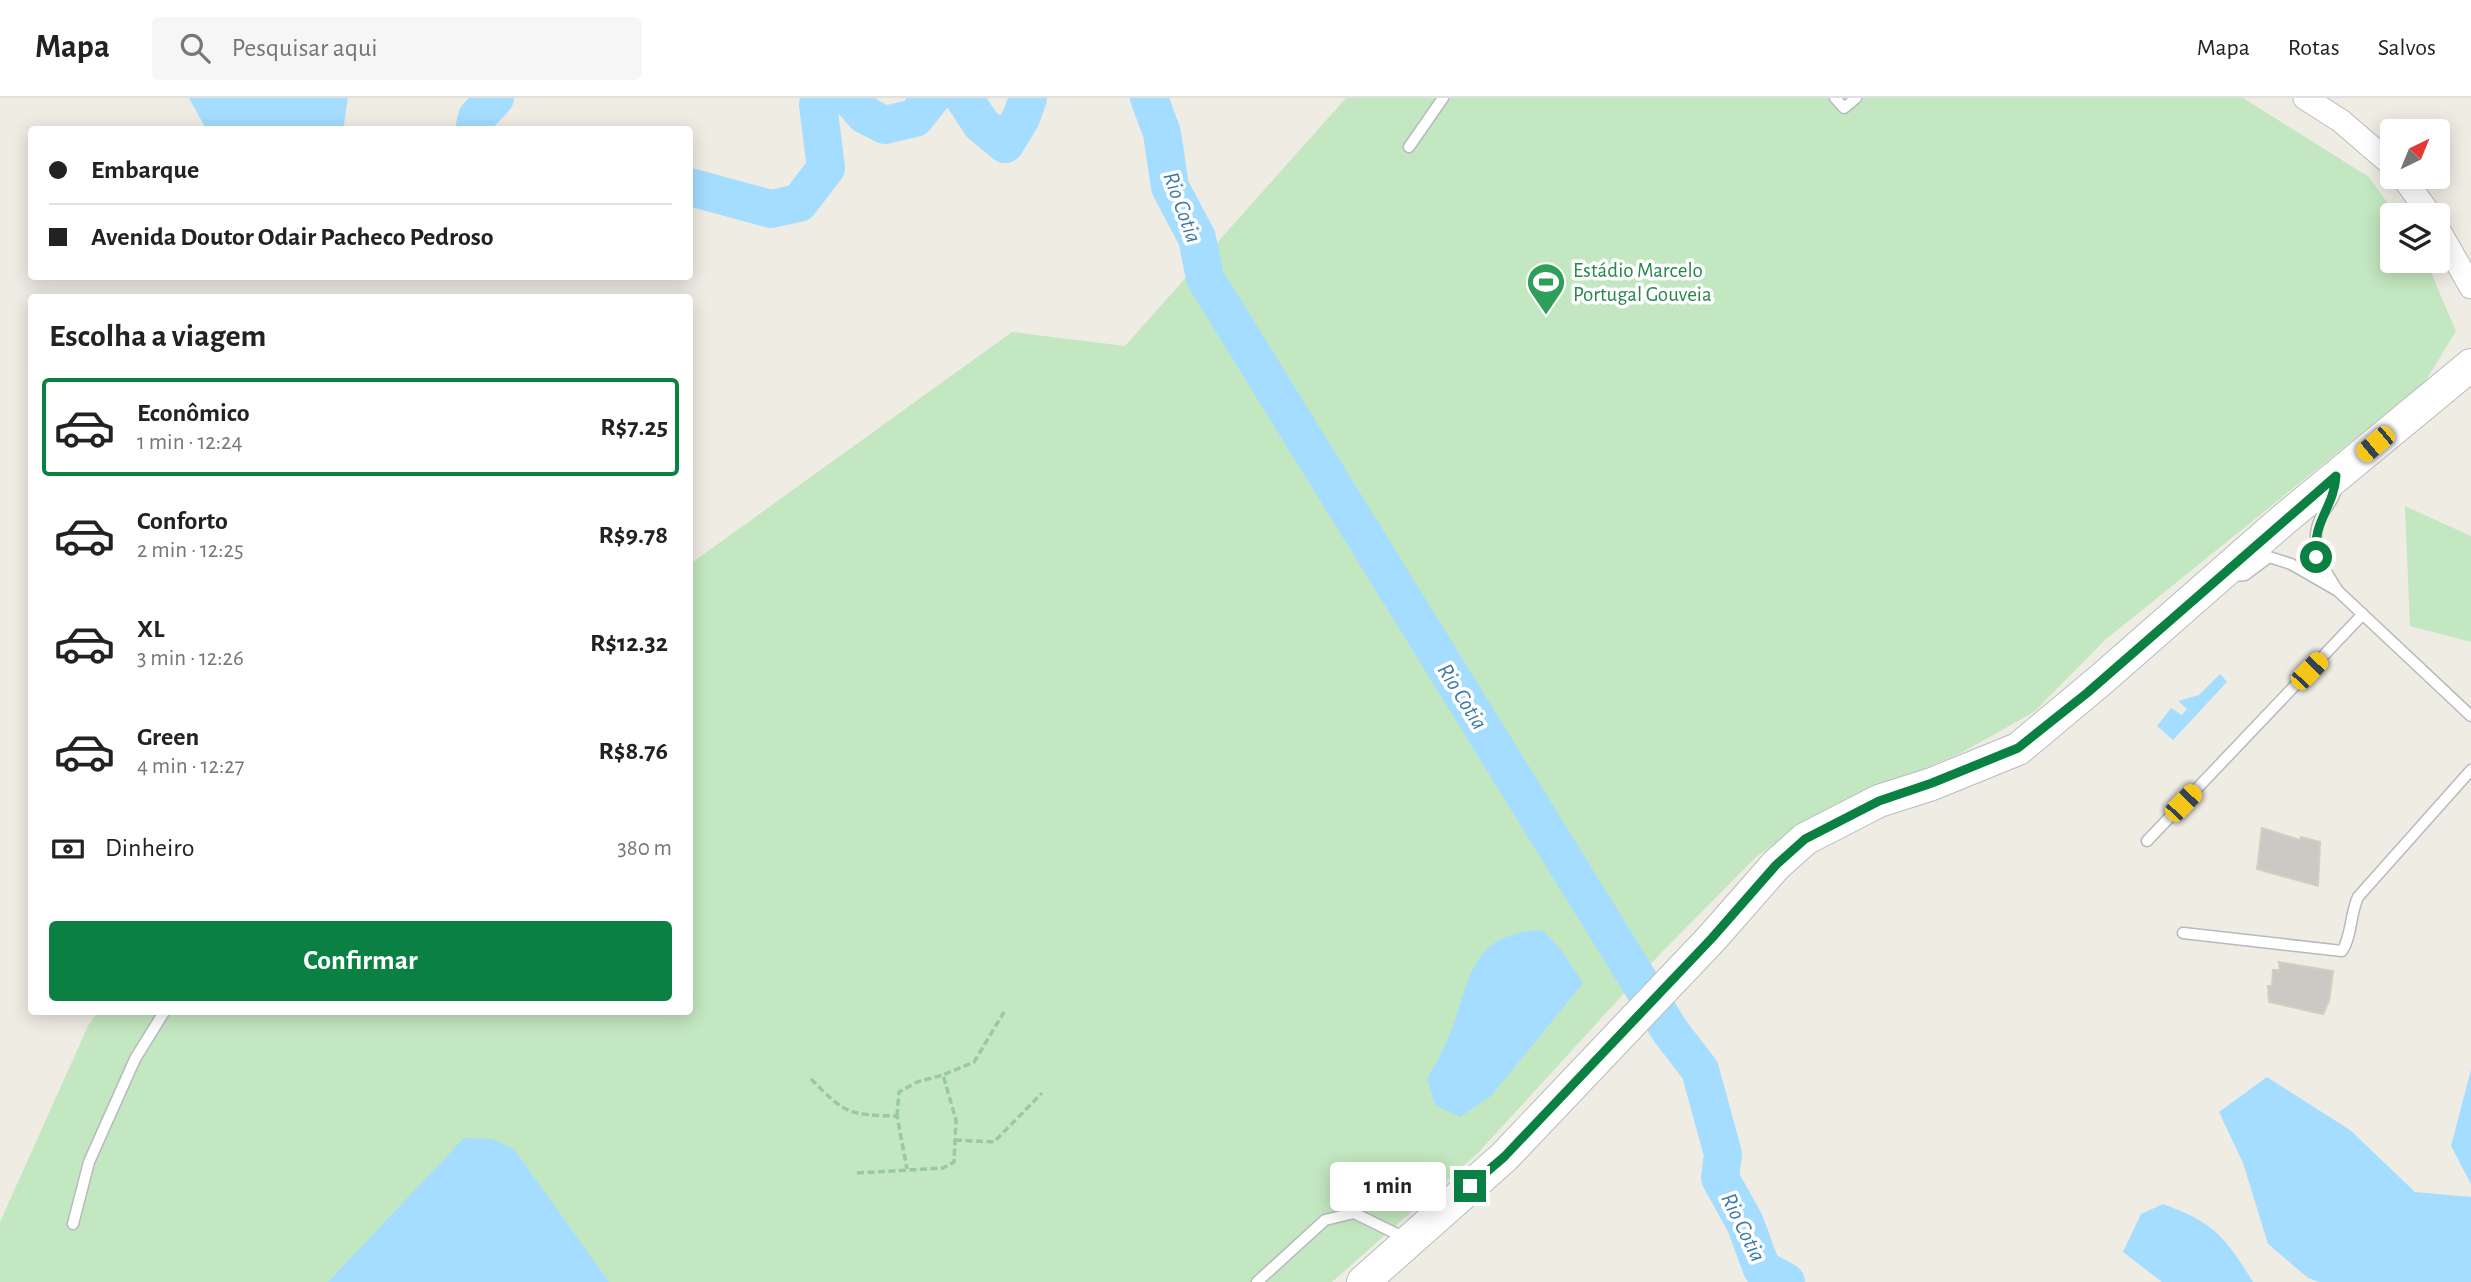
<!DOCTYPE html>
<html lang="pt">
<head>
<meta charset="utf-8">
<style>
	body { margin:0; font-family:"Alegreya Sans",sans-serif; background:#f6f6f6; color:#222; height:100vh; display:flex; flex-direction:column; font-size:26px; white-space:nowrap }
	* { box-sizing:border-box; margin:0 }
	p { font-size:23px; color:#767676 }
	.icon { flex:none; width:38px; height:38px; fill:none; stroke:currentColor; stroke-width:2; stroke-linecap:round; stroke-linejoin:round }
	.map { position:relative; flex:1; overflow:hidden }
	.drawer { position:absolute; left:28px; top:196px; width:665px; height:721px; display:flex; flex-direction:column; background:#fff; border-radius:7px; box-shadow:0 4px 18px #0003 }
	.drawer>* { flex:none }
	.hud { position:absolute; left:28px; top:28px; width:665px; height:154px; border-radius:7px; box-shadow:0 4px 18px #0003; display:grid; align-content:center; height:154px; padding:0 21px; background:#fff }
	.needle { width:46px; rotate:43deg }
	.tools { position:absolute; left:2380px; top:21px; display:grid; gap:14px }
	.tools a { display:grid; place-items:center; width:70px; height:70px; border-radius:7px; background:#fff; box-shadow:0 4px 18px #0003; font-size:35px }
	.end { position:absolute; width:32px; height:32px; margin:-16px; border:9px solid #0b8043; background:#fff; box-shadow:0 0 0 4px #fff }
	.from { border-radius:50% }
	.bubble { position:absolute; height:49px; border-radius:7px; background:#fff; box-shadow:0 4px 18px #0003; font-size:23px; font-weight:700; line-height:49px; text-align:center }
	.car { position:absolute; width:21px; height:42px; margin:-21px -10px; border-radius:9px; box-shadow:0 0 5px 2px #0007; background:linear-gradient(#f5c518 24%,#345 0 40%,#f5c518 0 76%,#345 0 86%,#f5c518 0) }
	.hud b { display:flex; align-items:center; gap:24px; height:66px; font-size:26px }
	.hud b+b { border-top:2px solid #e0e0e0 }
	.hud i { width:18px; height:18px; background:#222 }
	ul { padding:0; list-style:none }
	li { display:flex; align-items:center; gap:21px; height:98px; margin:0 14px 10px; padding:0 7px; border:4px solid transparent; border-radius:7px }
	li div { flex:1 }
	li b { display:block; font-size:26px }
	li em { font-style:normal; font-weight:700 }
	li.on { border-color:#0b8043 }
	li>.icon { width:63px; height:63px; stroke-width:1.5 }
	h2 { padding:0 21px; font-size:32px; line-height:84px }
	.pay { display:flex; align-items:center; gap:18px; height:77px; padding:0 21px; font-size:26px }
	.pay p { margin-inline-start:auto }
	.cta { display:flex; gap:14px; margin-top:auto; padding:14px 21px }
	.cta a { flex:1; height:80px; border-radius:7px; background:#0b8043; color:#fff; font-size:28px; font-weight:700; line-height:80px; text-align:center }
	header { display:flex; align-items:center; gap:42px; box-sizing:border-box; height:98px; padding:0 35px; background:#fff; border-bottom:2px solid #e0e0e0 }
	header strong { font-size:33px }
	nav { display:flex; gap:38px; margin-inline-start:auto; font-size:24px }
	.search { width:490px; height:63px; background:#f6f6f6; display:flex; align-items:center; gap:18px; box-sizing:border-box; padding:0 24px; border-radius:7px; color:#767676; font-size:26px }
	.map>svg:first-child { display:block }
	.green { fill:#c3e7c0 }
	.water { fill:#a4ddff }
	.lines { fill:none; stroke-linecap:round; stroke-linejoin:round }
	.river { stroke:#a4ddff; stroke-width:38 }
	.building { fill:#ccc8c3; stroke:#d4cdc2; stroke-width:2 }
	.lane-casing { stroke:#b6babe; stroke-width:13 }
	.street-casing { stroke:#b6babe; stroke-width:25 }
	.secondary-casing { stroke:#b7bbc0; stroke-width:34 }
	.path { stroke:#99c8a3; stroke-width:3.5; stroke-dasharray:7 3.5; stroke-linecap:butt }
	.lane { stroke:#fff; stroke-width:10 }
	.street { stroke:#fff; stroke-width:23 }
	.secondary { stroke:#fff; stroke-width:32 }
	.route { stroke:#0b8043; stroke-width:9 }
	.labels { text-anchor:middle; stroke-width:7; stroke-linejoin:round; paint-order:stroke }
	.leisure-label { font-size:21px; fill:#27864d; stroke:#fff; text-anchor:start }
	.water-label { font-size:23px; font-style:italic; fill:#3c79aa; stroke:#fff }
</style>
</head>
<body>
<header>
<strong>Mapa</strong>
<div class="search"><svg class="icon" aria-label="search" viewBox="0 0 24 24"><circle cx="10" cy="10" r="6"/><path d="M15 15l6 6"/></svg>Pesquisar aqui</div>
<nav><a>Mapa</a><a>Rotas</a><a>Salvos</a></nav>
</header>
<div class="map">
<svg width="2471" height="1184" viewBox="0 0 2471 1184">
	<rect width="100%" height="100%" fill="#efece4"/>
	<!-- green -->
	<path class="green" d="M1346 0H2243L2369 79 2396 117H2392V163H2426L2456 233 2425 284 2105 542 2034 614 1961 655 1811 719 1756 759 1660 856 1478 1055 1332 1184H0V1124L88 928 98 914H690V466L1012 234 1125 248Z
		M2405 408 2471 438V544L2410 528Z"/>
	<!-- water -->
	<path class="water" d="M189 0H348L343 32 206 31Z
		M2220 576 2227 584 2173 642 2157 628 2171 610 2182 617 2187 611 2178 603 2199 597Z
		M1543 832 1562 853 1583 885 1491 998 1460 1019 1435 1007 1427 981C1435 967 1443 953 1449 938 1472 882 1468 835 1543 832Z
		M2471 972V1086L2451 1048Z
		M2267 979 2350 1032 2415 1094 2471 1099V1184H2319L2308 1180 2268 1146 2243 1065 2219 1014Z
		M464 1040 492 1041 514 1051 609 1184H328Z
		M2163 1106C2215 1125 2225 1139 2253 1184H2162L2123 1154 2141 1116Z"/>
	<g class="lines">
		<!-- river -->
		<path class="river" d="M850 0 865 17 885 27 915 20 931 0
			M964 0 981 26 1005 46 1021 20 1028 0
			M1149 0 1162 35 1170 89 1197 140 1205 180 1670 933 1700 972 1723 1056 1720 1080 1745 1125 1762 1171 1786 1184
			M474 32 477 19 495 0
			M690 89 771 111 799 105 826 70 818 7 825 0"/>
	</g>
	<!-- building -->
	<path class="building" d="M2262 730 2300 742 2301 739 2320 744 2318 788 2257 771Z
		M2279 864 2333 873 2329 903 2323 916 2269 904 2268 888H2272L2273 872H2280Z"/>
	<g class="lines">
		<!-- lane casing -->
		<g class="lane-casing">
			<path id="lane" d="M1835 0 1844 10 1856 0
				M1409 49 1443 0
				M2232 478 2245 477 2269 459 2291 466 2338 493C2323 469 2307 449 2321 419 2326 408 2335 402 2336 389
				M2338 493 2471 618
				M2147 743 2363 516
				M2183 835 2342 853C2352 838 2350 816 2358 799L2471 672
				M73 1126 89 1064 135 961 164 914
				M1257 1184 1325 1122 1354 1115 1407 1141"/>
		</g>
		<!-- street casing -->
		<g class="street-casing">
			<path id="street" d="M2305 0 2341 23 2392 67
				M2403 79 2430 117
				M2438 131 2471 189"/>
		</g>
		<!-- secondary casing -->
		<g class="secondary-casing">
			<path id="secondary" d="M1363 1184 1504 1059 1712 840 1776 767 1805 741 1879 703 1932 686 2018 651 2103 580 2282 423 2471 267"/>
		</g>
		<!-- path -->
		<path class="path" d="M811 981C845 1016 849 1017 897 1018L907 1071
			M897 1018 899 994 917 984 943 977
			M955 1042 994 1044 1042 995
			M857 1075 943 1070 954 1064 956 1022 943 977 974 964 1004 914"/>
		<!-- lane -->
		<use href="#lane" class="lane"/>
		<!-- street -->
		<use href="#street" class="street"/>
		<!-- secondary -->
		<use href="#secondary" class="secondary"/>
	</g>
	<g class="lines">
		<!-- route -->
		<path class="route" d="M1470 1088 1504 1059 1712 840 1776 767 1805 741 1879 703 1932 685 2018 650 2087 595 2336 378C2334 410 2312 423 2316 459"/>
	</g>
	<!-- icons -->
	<defs>
		<g id="stadium-pin" transform="scale(2.0125)"><path d="M0 17L-7.5 6A9.5 9.5 0 1 1 7.5 6Z" fill="#2e9e5b" stroke="#fff"/><path d="M0-5a6.5 5 0 1 0 0 10a6.5 5 0 1 0 0-10ZM-3.5-1.8h7v3.6h-7Z" fill="#fff"/></g>
	</defs>
	<g fill-rule="evenodd">
		<use href="#stadium-pin" x="1546" y="184"/>
	</g>
	<g class="labels">
		<!-- leisure labels -->
		<g class="leisure-label">
			<text x="1573" y="179">Estádio Marcelo<tspan x="1573" dy="24">Portugal Gouveia</tspan></text>
		</g>
		<!-- water labels -->
		<g class="water-label">
			<text transform="translate(1183 109) rotate(70)" y="8">Rio Cotia</text>
			<text transform="translate(1463 598) rotate(58)" y="8">Rio Cotia</text>
			<text transform="translate(1744 1129) rotate(64)" y="8">Rio Cotia</text>
		</g>
	</g>
</svg>
<div class="tools">
<a><svg class="needle" viewBox="-14 -14 28 28"><path d="M0-13l5 13h-10z" fill="#e53935"/><path d="M0 13l5-13h-10z" fill="#767676"/></svg></a>
<a><svg class="icon" aria-label="layers" viewBox="0 0 24 24"><path d="M12 4l9 5-9 5-9-5zM3 14l9 5 9-5"/></svg></a>
</div>
<i class="end from" style="left:2316px;top:459px"></i>
<i class="end" style="left:1470px;top:1088px"></i>
<div class="bubble" style="left:1330px;top:1064px;width:116px">1 min</div>
<i class="car" style="left:2375px;top:346px;rotate:230deg"></i>
<i class="car" style="left:2309px;top:573px;rotate:44deg"></i>
<i class="car" style="left:2183px;top:705px;rotate:44deg"></i>
<div class="hud">
<b><i class="from"></i>Embarque</b>
<b><i></i>Avenida Doutor Odair Pacheco Pedroso</b>
</div>
<section class="drawer">
<h2>Escolha a viagem</h2>
<ul>
<li class="on"><svg class="icon" aria-label="car" viewBox="0 0 24 24"><path d="M5 17H2v-5l4-1 3-4h7l3 4 3 1v5h-3M9 17h6M6 11h13"/><circle cx="7" cy="17" r="2"/><circle cx="17" cy="17" r="2"/></svg><div><b>Econômico</b><p>1 min · 12:24</p></div><em>R$7.25</em></li>
<li><svg class="icon" aria-label="car" viewBox="0 0 24 24"><path d="M5 17H2v-5l4-1 3-4h7l3 4 3 1v5h-3M9 17h6M6 11h13"/><circle cx="7" cy="17" r="2"/><circle cx="17" cy="17" r="2"/></svg><div><b>Conforto</b><p>2 min · 12:25</p></div><em>R$9.78</em></li>
<li><svg class="icon" aria-label="car" viewBox="0 0 24 24"><path d="M5 17H2v-5l4-1 3-4h7l3 4 3 1v5h-3M9 17h6M6 11h13"/><circle cx="7" cy="17" r="2"/><circle cx="17" cy="17" r="2"/></svg><div><b>XL</b><p>3 min · 12:26</p></div><em>R$12.32</em></li>
<li><svg class="icon" aria-label="car" viewBox="0 0 24 24"><path d="M5 17H2v-5l4-1 3-4h7l3 4 3 1v5h-3M9 17h6M6 11h13"/><circle cx="7" cy="17" r="2"/><circle cx="17" cy="17" r="2"/></svg><div><b>Green</b><p>4 min · 12:27</p></div><em>R$8.76</em></li>
</ul>
<div class="pay"><svg class="icon" aria-label="cash" viewBox="0 0 24 24"><path d="M3 7h18v10H3z"/><circle cx="12" cy="12" r="2"/></svg>Dinheiro<p>380 m</p></div>
<div class="cta"><a>Confirmar</a></div>
</section>
</div>
</body>
</html>
